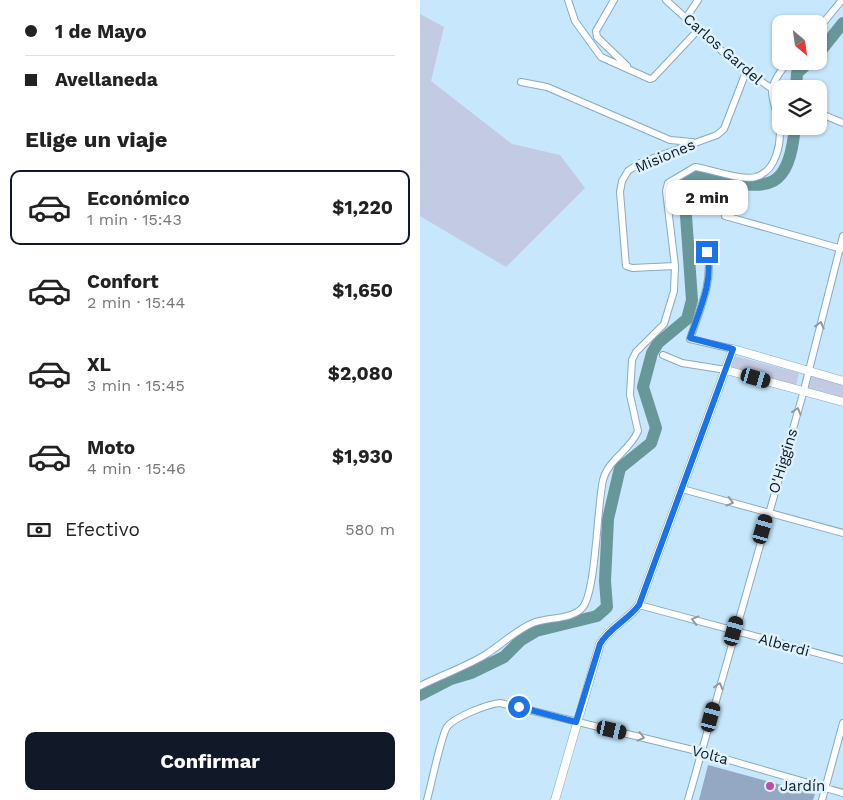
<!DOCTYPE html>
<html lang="es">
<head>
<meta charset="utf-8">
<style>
	body { margin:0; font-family:"Work Sans",sans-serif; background:#f2f2f2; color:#222; height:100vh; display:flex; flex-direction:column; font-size:19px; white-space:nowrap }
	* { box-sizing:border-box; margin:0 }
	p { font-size:16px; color:#767676 }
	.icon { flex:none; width:28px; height:28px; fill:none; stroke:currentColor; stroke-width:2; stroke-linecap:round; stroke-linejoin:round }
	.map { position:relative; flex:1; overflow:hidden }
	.side { display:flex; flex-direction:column; background:#fff; width:420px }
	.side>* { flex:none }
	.top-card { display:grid; align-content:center; height:110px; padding:0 25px; background:#fff }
	.needle { width:32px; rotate:151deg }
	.controls { position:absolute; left:352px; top:15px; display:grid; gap:10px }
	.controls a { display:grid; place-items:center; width:55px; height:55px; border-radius:10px; background:#fff; box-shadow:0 1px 4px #0004; font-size:25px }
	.end { position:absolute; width:22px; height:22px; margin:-11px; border:6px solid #1a73e8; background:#fff; box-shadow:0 0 0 2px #fff }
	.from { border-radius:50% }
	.bubble { position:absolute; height:35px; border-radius:10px; background:#fff; box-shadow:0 1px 4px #0004; font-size:16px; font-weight:700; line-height:35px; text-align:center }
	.car { position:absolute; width:15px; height:30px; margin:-15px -8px; border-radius:6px; box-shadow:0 0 4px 1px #0007; background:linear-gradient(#222 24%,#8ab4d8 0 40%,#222 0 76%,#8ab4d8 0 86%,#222 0) }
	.top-card b { display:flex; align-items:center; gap:18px; height:48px; font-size:19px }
	.top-card b+b { border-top:1px solid #e0e0e0 }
	.top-card i { width:12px; height:12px; background:#222 }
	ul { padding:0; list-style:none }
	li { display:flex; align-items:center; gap:15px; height:75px; margin:0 10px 8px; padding:0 15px; border:2px solid transparent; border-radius:10px }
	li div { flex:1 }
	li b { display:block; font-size:19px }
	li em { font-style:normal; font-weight:700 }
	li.selected { border-color:#111827 }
	li>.icon { width:45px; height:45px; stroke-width:1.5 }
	h2 { padding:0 25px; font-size:22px; line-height:60px }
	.pay { display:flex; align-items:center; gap:12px; height:55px; padding:0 25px; font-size:19px }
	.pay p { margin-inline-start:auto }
	.cta { display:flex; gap:10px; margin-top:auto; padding:10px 25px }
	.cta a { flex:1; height:58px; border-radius:10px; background:#111827; color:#fff; font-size:20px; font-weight:700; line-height:58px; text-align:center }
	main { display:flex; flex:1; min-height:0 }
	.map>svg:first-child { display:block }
	.green { fill:#c3cae4 }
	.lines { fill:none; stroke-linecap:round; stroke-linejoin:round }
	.river { stroke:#689799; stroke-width:12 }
	.building { fill:#94a8c3 }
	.minor-casing { stroke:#8aa9be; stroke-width:8 }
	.tertiary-casing { stroke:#8aa9be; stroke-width:9 }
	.minor { stroke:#fff; stroke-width:6 }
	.tertiary { stroke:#fff; stroke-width:8 }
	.oneway { stroke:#93989c }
	.route { stroke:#1a73e8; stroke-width:6 }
	.poi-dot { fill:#b94eaf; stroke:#def2ff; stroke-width:2 }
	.labels { text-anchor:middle; stroke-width:5; stroke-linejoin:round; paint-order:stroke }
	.street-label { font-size:15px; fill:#0f1b23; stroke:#def2ff }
	.poi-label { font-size:15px; fill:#0f1b23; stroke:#def2ff; text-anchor:start }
</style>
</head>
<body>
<main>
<section class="side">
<div class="top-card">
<b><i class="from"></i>1 de Mayo</b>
<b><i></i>Avellaneda</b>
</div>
<h2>Elige un viaje</h2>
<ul>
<li class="selected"><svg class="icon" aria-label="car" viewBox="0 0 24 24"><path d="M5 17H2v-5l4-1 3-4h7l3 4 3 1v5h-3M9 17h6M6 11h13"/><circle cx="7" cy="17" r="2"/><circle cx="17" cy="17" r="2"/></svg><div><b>Económico</b><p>1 min · 15:43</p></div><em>$1,220</em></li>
<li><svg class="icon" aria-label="car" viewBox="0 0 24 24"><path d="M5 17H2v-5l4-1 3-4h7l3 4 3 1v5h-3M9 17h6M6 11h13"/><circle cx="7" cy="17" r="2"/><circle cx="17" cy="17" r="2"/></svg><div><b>Confort</b><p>2 min · 15:44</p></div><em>$1,650</em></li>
<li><svg class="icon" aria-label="car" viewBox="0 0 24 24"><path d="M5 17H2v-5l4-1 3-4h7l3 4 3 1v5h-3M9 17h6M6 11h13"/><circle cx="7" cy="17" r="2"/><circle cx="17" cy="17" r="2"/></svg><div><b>XL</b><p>3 min · 15:45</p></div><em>$2,080</em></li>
<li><svg class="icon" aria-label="car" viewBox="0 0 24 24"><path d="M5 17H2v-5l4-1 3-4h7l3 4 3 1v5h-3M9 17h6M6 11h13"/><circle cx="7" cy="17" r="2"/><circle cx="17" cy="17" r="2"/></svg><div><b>Moto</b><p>4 min · 15:46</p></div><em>$1,930</em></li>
</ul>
<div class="pay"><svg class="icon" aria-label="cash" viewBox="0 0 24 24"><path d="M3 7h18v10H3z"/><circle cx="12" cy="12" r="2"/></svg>Efectivo<p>580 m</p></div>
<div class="cta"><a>Confirmar</a></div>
</section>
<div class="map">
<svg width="423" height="800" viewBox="0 0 423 800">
	<rect width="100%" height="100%" fill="#c6e7fc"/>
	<!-- green -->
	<path class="green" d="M0 14 24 27 11 81 92 144 140 155 165 188 86 267 0 216Z
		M315 356 379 373 376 385 312 367Z
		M392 376 423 385V397L389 388Z"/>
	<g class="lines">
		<!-- river -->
		<path class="river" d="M399 53 423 23
			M376 89 377 73 390 61
			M0 695 31 679 51 673 84 657 101 640 116 631 177 616 187 607 185 581 188 519 200 468 231 443 236 428 223 387 232 353 238 343 267 319 272 300 264 188 268 180 276 177C337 184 368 205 375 126"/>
	</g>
	<!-- building -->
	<path class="building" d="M288 765 395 794 393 800H279Z"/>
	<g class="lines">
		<!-- minor casing -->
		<g class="minor-casing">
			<path id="minor" d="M148 0 155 21 181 57 230 79 233 78 278 30
				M194 0 176 31 177 37 207 66
				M246 0 315 63 361 95
				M266 18 278 0
				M399 28 422 0
				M101 82 127 87 250 140 272 142
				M399 113 423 123
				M305 216 422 249
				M287 252C294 281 279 311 270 339L313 349
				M255 266 212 268 206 266 200 192 202 181 208 171 220 163 297 135 304 129 326 72
				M243 355 262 363 306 370
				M262 489 423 533
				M219 605 423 660
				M0 686C22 675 45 667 65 655 81 645 96 630 113 623 127 617 153 620 163 607 176 590 177 508 183 480 189 458 210 451 218 431L210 395 212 360 216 352 244 324 254 291 255 266 246 191 248 183 275 167C291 169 321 181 336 177 356 171 362 143 359 125 358 114 352 102 352 91 353 80 362 69 369 61
				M7 800C11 786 21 736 27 727 34 717 68 704 80 703L281 752 423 793
				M268 800 384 390 423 236
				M402 800 423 723"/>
		</g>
		<!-- tertiary casing -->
		<g class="tertiary-casing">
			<path id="tertiary" d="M306 370 423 402
				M135 800 180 644C189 628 208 620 219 605L313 349 423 381"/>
		</g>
		<!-- minor -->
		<use href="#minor" class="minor"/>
		<!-- tertiary -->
		<use href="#tertiary" class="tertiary"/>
	</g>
	<!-- one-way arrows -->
	<defs><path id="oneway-chevron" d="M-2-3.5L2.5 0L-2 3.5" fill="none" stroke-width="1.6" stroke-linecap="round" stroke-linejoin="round" transform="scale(1.25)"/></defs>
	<g class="oneway">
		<use href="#oneway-chevron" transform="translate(400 325) rotate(-76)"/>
		<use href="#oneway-chevron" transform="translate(377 411) rotate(-73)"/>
		<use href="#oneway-chevron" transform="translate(310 502) rotate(15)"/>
		<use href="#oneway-chevron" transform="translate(275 620) rotate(-165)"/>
		<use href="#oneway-chevron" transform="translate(299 686) rotate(-75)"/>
		<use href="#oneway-chevron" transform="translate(221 737) rotate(14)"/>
	</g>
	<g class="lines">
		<!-- route -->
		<path class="route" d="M99 707 156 722 180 644C189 628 208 620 219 605L313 349 270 338C279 311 294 281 287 252"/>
	</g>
	<!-- markers -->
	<circle class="poi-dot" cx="350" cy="786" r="5"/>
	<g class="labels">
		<!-- street labels -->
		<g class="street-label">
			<text transform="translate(303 49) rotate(41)" y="5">Carlos Gardel</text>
			<text transform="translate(245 156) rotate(-23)" y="5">Misiones</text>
			<text transform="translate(363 461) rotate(-73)" y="5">O'Higgins</text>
			<text transform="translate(364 645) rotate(15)" y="5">Alberdi</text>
			<text transform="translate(290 755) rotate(15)" y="5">Volta</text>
		</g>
		<!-- poi labels -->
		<g class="poi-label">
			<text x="360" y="791">Jardín</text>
		</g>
	</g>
</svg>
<div class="controls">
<a><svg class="needle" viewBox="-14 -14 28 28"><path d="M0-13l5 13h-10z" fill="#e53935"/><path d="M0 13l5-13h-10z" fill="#767676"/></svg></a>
<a><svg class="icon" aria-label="layers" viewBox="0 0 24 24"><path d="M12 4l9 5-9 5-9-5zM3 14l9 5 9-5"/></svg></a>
</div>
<i class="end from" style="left:99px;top:707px"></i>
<i class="end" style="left:287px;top:252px"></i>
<div class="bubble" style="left:246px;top:180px;width:82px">2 min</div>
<i class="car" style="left:336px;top:378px;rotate:106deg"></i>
<i class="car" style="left:343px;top:529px;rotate:16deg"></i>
<i class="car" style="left:314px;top:631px;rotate:15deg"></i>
<i class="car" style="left:291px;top:717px;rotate:15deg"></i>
<i class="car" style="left:192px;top:730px;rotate:103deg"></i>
</div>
</main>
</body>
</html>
